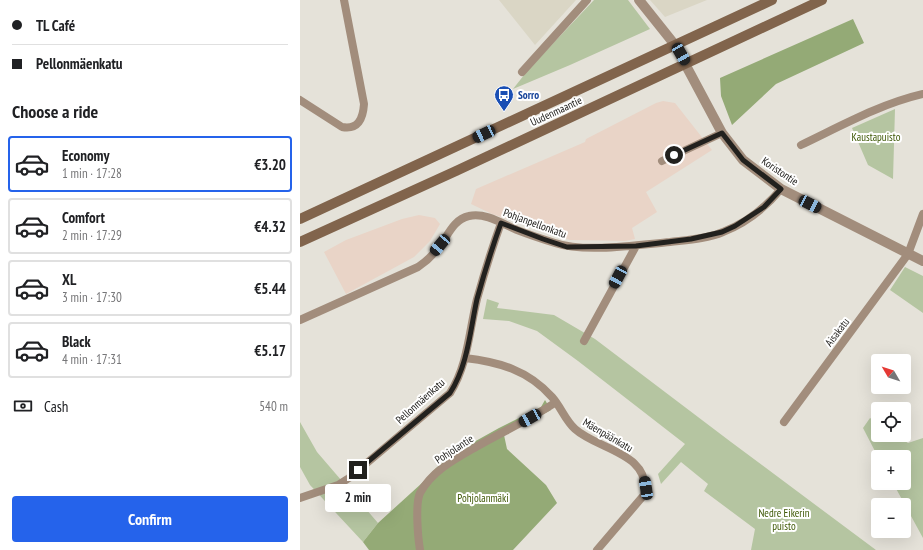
<!DOCTYPE html>
<html lang="en">
<head>
<meta charset="utf-8">
<style>
	body { margin:0; font-family:"PT Sans Narrow",sans-serif; background:#f6f6f6; color:#202124; height:100vh; display:flex; flex-direction:column; font-size:15px; white-space:nowrap }
	* { box-sizing:border-box; margin:0 }
	p { font-size:13px; color:#757577 }
	.icon { flex:none; width:22px; height:22px; fill:none; stroke:currentColor; stroke-width:2; stroke-linecap:round; stroke-linejoin:round }
	.map { position:relative; flex:1; overflow:hidden }
	.panel { display:flex; flex-direction:column; background:#fff; width:300px }
	.panel>* { flex:none }
	.banner { display:grid; align-content:center; height:88px; padding:0 12px; background:#fff }
	.needle { width:26px; rotate:309deg }
	.buttons { position:absolute; left:571px; top:354px; display:grid; gap:8px }
	.buttons a { display:grid; place-items:center; width:40px; height:40px; border-radius:4px; background:#fff; box-shadow:0 4px 16px #0002; font-size:20px }
	.end { position:absolute; width:18px; height:18px; margin:-9px; border:5px solid #22211e; background:#fff; box-shadow:0 0 0 2px #fff }
	.from { border-radius:50% }
	.bubble { position:absolute; height:28px; border-radius:4px; background:#fff; box-shadow:0 4px 16px #0002; font-size:13px; font-weight:800; line-height:28px; text-align:center }
	.car { position:absolute; width:12px; height:24px; margin:-12px -6px; border-radius:5px; box-shadow:0 0 3px 1px #0007; background:linear-gradient(#222 24%,#8ab4d8 0 40%,#222 0 76%,#8ab4d8 0 86%,#222 0) }
	.banner b { display:flex; align-items:center; gap:14px; height:38px; font-size:15px }
	.banner b+b { border-top:1px solid #e0e0e0 }
	.banner i { width:10px; height:10px; background:#202124 }
	ul { padding:0; list-style:none }
	li { display:flex; align-items:center; gap:12px; height:56px; margin:0 8px 6px; padding:0 4px; border:2px solid #e0e0e0; border-radius:4px }
	li div { flex:1 }
	li b { display:block; font-size:15px }
	li em { font-style:normal; font-weight:800 }
	li.on { border-color:#2563eb }
	li>.icon { width:36px; height:36px; stroke-width:1.5 }
	h2 { padding:0 12px; font-size:18px; line-height:48px }
	.pay { display:flex; align-items:center; gap:10px; height:44px; padding:0 12px; font-size:15px }
	.pay p { margin-inline-start:auto }
	.cta { display:flex; gap:8px; margin-top:auto; padding:8px 12px }
	.cta a { flex:1; height:46px; border-radius:4px; background:#2563eb; color:#fff; font-size:16px; font-weight:800; line-height:46px; text-align:center }
	main { display:flex; flex:1; min-height:0 }
	.map>svg:first-child { display:block }
	.built { fill:#dad6c5 }
	.industrial { fill:#e9d4c7 }
	.green { fill:#b5c5a1 }
	.forest { fill:#94aa76 }
	.lines { fill:none; stroke-linecap:round; stroke-linejoin:round }
	.minor { stroke:#a28d7c; stroke-width:8 }
	.tertiary { stroke:#a28d7c; stroke-width:10 }
	.secondary { stroke:#81644c; stroke-width:10 }
	.route { stroke:#22211e; stroke-width:5 }
	.labels { text-anchor:middle; stroke-width:4; stroke-linejoin:round; paint-order:stroke }
	.transit-label { font-size:11px; font-weight:bold; fill:#164399; stroke:#fff; text-anchor:start }
	.street-label { font-size:11px; fill:#22211e; stroke:#fff }
	.park-label { font-size:11px; fill:#405a08; stroke:#fff }
</style>
</head>
<body>
<main>
<section class="panel">
<div class="banner">
<b><i class="from"></i>TL Café</b>
<b><i></i>Pellonmäenkatu</b>
</div>
<h2>Choose a ride</h2>
<ul>
<li class="on"><svg class="icon" aria-label="car" viewBox="0 0 24 24"><path d="M5 17H2v-5l4-1 3-4h7l3 4 3 1v5h-3M9 17h6M6 11h13"/><circle cx="7" cy="17" r="2"/><circle cx="17" cy="17" r="2"/></svg><div><b>Economy</b><p>1 min · 17:28</p></div><em>€3.20</em></li>
<li><svg class="icon" aria-label="car" viewBox="0 0 24 24"><path d="M5 17H2v-5l4-1 3-4h7l3 4 3 1v5h-3M9 17h6M6 11h13"/><circle cx="7" cy="17" r="2"/><circle cx="17" cy="17" r="2"/></svg><div><b>Comfort</b><p>2 min · 17:29</p></div><em>€4.32</em></li>
<li><svg class="icon" aria-label="car" viewBox="0 0 24 24"><path d="M5 17H2v-5l4-1 3-4h7l3 4 3 1v5h-3M9 17h6M6 11h13"/><circle cx="7" cy="17" r="2"/><circle cx="17" cy="17" r="2"/></svg><div><b>XL</b><p>3 min · 17:30</p></div><em>€5.44</em></li>
<li><svg class="icon" aria-label="car" viewBox="0 0 24 24"><path d="M5 17H2v-5l4-1 3-4h7l3 4 3 1v5h-3M9 17h6M6 11h13"/><circle cx="7" cy="17" r="2"/><circle cx="17" cy="17" r="2"/></svg><div><b>Black</b><p>4 min · 17:31</p></div><em>€5.17</em></li>
</ul>
<div class="pay"><svg class="icon" aria-label="cash" viewBox="0 0 24 24"><path d="M3 7h18v10H3z"/><circle cx="12" cy="12" r="2"/></svg>Cash<p>540 m</p></div>
<div class="cta"><a>Confirm</a></div>
</section>
<div class="map">
<svg width="623" height="550" viewBox="0 0 623 550">
	<rect width="100%" height="100%" fill="#e5e2d9"/>
	<!-- built -->
	<path class="built" d="M199 0H276L235 45Z
		M350 0H407L365 17Z"/>
	<!-- industrial -->
	<path class="industrial" d="M363 101 375 103 412 150 346 192 357 212 332 228 335 239 325 241 270 240 192 214 171 204 176 189 285 142 286 139 356 103Z
		M119 215 135 218 140 224 130 241 114 257 46 294 24 252 46 240 102 219Z"/>
	<!-- green -->
	<path class="green" d="M294 0H328L350 29 270 65 213 89 228 70Z
		M595 109 593 179 568 165 552 128Z
		M605 267 623 276V313L590 290Z
		M187 299 199 303 197 308 254 315 295 339 431 442 576 550H451L455 529 404 491 408 484 381 462 361 484 358 474 385 444 278 361 237 331 209 321 183 319Z
		M570 418 578 423V435H596L608 443 623 438V538L593 483H604V457H578L563 428Z
		M0 422 17 452 78 523 63 542 10 485 0 467Z"/>
	<!-- forest -->
	<path class="forest" d="M553 19 564 43 476 84 432 125 421 96 420 78Z
		M245 400 251 410 204 435 207 449 246 485 257 503 213 550H69L63 542 78 523 122 483 136 468 156 452 199 428 241 407Z"/>
	<g class="lines">
		<!-- minor -->
		<path class="minor" d="M222 72 287 0
			M0 100 42 127C58 130 63 119 64 104L44 0
			M501 145C541 126 580 104 623 94
			M362 161 422 133
			M0 320 118 267C127 261 134 254 140 246 148 235 154 219 169 216 185 212 203 224 217 230 230 235 242 239 255 243 285 253 337 245 370 242 387 240 407 239 423 232 446 223 466 207 481 189
			M284 341 336 246
			M165 358C199 362 228 370 252 397 261 407 265 420 275 429 298 450 352 453 344 495L297 550
			M484 422 608 254 623 214
			M0 498 38 485 49 478 150 393C168 365 169 331 177 299 184 274 192 248 201 223
			M120 550C118 538 115 504 120 493 132 471 155 459 176 447 202 432 231 419 256 402"/>
		<!-- tertiary -->
		<path class="tertiary" d="M339 0 375 45 422 133 443 160 481 189 623 261"/>
		<!-- secondary -->
		<path class="secondary" d="M0 219 472 0
			M0 242 156 171 522 0"/>
	</g>
	<g class="lines">
		<!-- route -->
		<path class="route" d="M58 470 150 393C168 365 170 331 177 299 184 274 192 248 201 223L243 239 267 247 336 246 391 239 422 232 435 226 464 207 481 189 443 160 422 133 374 155"/>
	</g>
	<!-- icons -->
	<defs>
		<g id="bus-pin" transform="scale(1)"><path d="M0 17L-7.5 6A9.5 9.5 0 1 1 7.5 6Z" fill="#1a4fb4" stroke="#fff"/><path d="M-5-6H5V4H4V6H2V4H-2V6H-4V4H-5ZM-3.5-4V0h7V-4ZM-3.5 1.2v1.5H-2V1.2ZM2 1.2v1.5H3.5V1.2Z" fill="#fff"/></g>
	</defs>
	<g fill-rule="evenodd">
		<use href="#bus-pin" x="204" y="95"/>
	</g>
	<g class="labels">
		<!-- transit labels -->
		<g class="transit-label">
			<text x="218" y="99">Sorro</text>
		</g>
		<!-- street labels -->
		<g class="street-label">
			<text transform="translate(256 111) rotate(-25)" y="4">Uudenmaantie</text>
			<text transform="translate(480 171) rotate(34)" y="4">Koristontie</text>
			<text transform="translate(235 223) rotate(20)" y="4">Pohjanpellonkatu</text>
			<text transform="translate(537 332) rotate(-53)" y="4">Aisakatu</text>
			<text transform="translate(120 401) rotate(-42)" y="4">Pellonmäenkatu</text>
			<text transform="translate(308 435) rotate(30)" y="4">Mäenpäänkatu</text>
			<text transform="translate(154 449) rotate(-33)" y="4">Pohjolantie</text>
		</g>
		<!-- park labels -->
		<g class="park-label">
			<text x="576" y="141">Kaustapuisto</text>
			<text x="183" y="502">Pohjolanmäki</text>
			<text x="484" y="517">Nedre Eikerin<tspan x="484" dy="13">puisto</tspan></text>
		</g>
	</g>
</svg>
<div class="buttons">
<a><svg class="needle" viewBox="-14 -14 28 28"><path d="M0-13l5 13h-10z" fill="#e53935"/><path d="M0 13l5-13h-10z" fill="#757577"/></svg></a>
<a><svg class="icon" aria-label="locate" viewBox="0 0 24 24"><circle cx="12" cy="12" r="6"/><path d="M12 2v4M12 18v4M2 12h4M18 12h4"/></svg></a>
<a>+</a>
<a>−</a>
</div>
<i class="end from" style="left:374px;top:155px"></i>
<i class="end" style="left:58px;top:470px"></i>
<div class="bubble" style="left:25px;top:484px;width:66px">2 min</div>
<i class="car" style="left:381px;top:54px;rotate:150deg"></i>
<i class="car" style="left:184px;top:134px;rotate:245deg"></i>
<i class="car" style="left:510px;top:204px;rotate:117deg"></i>
<i class="car" style="left:140px;top:245px;rotate:220deg"></i>
<i class="car" style="left:318px;top:277px;rotate:208deg"></i>
<i class="car" style="left:230px;top:418px;rotate:241deg"></i>
<i class="car" style="left:346px;top:488px;rotate:351deg"></i>
</div>
</main>
</body>
</html>
